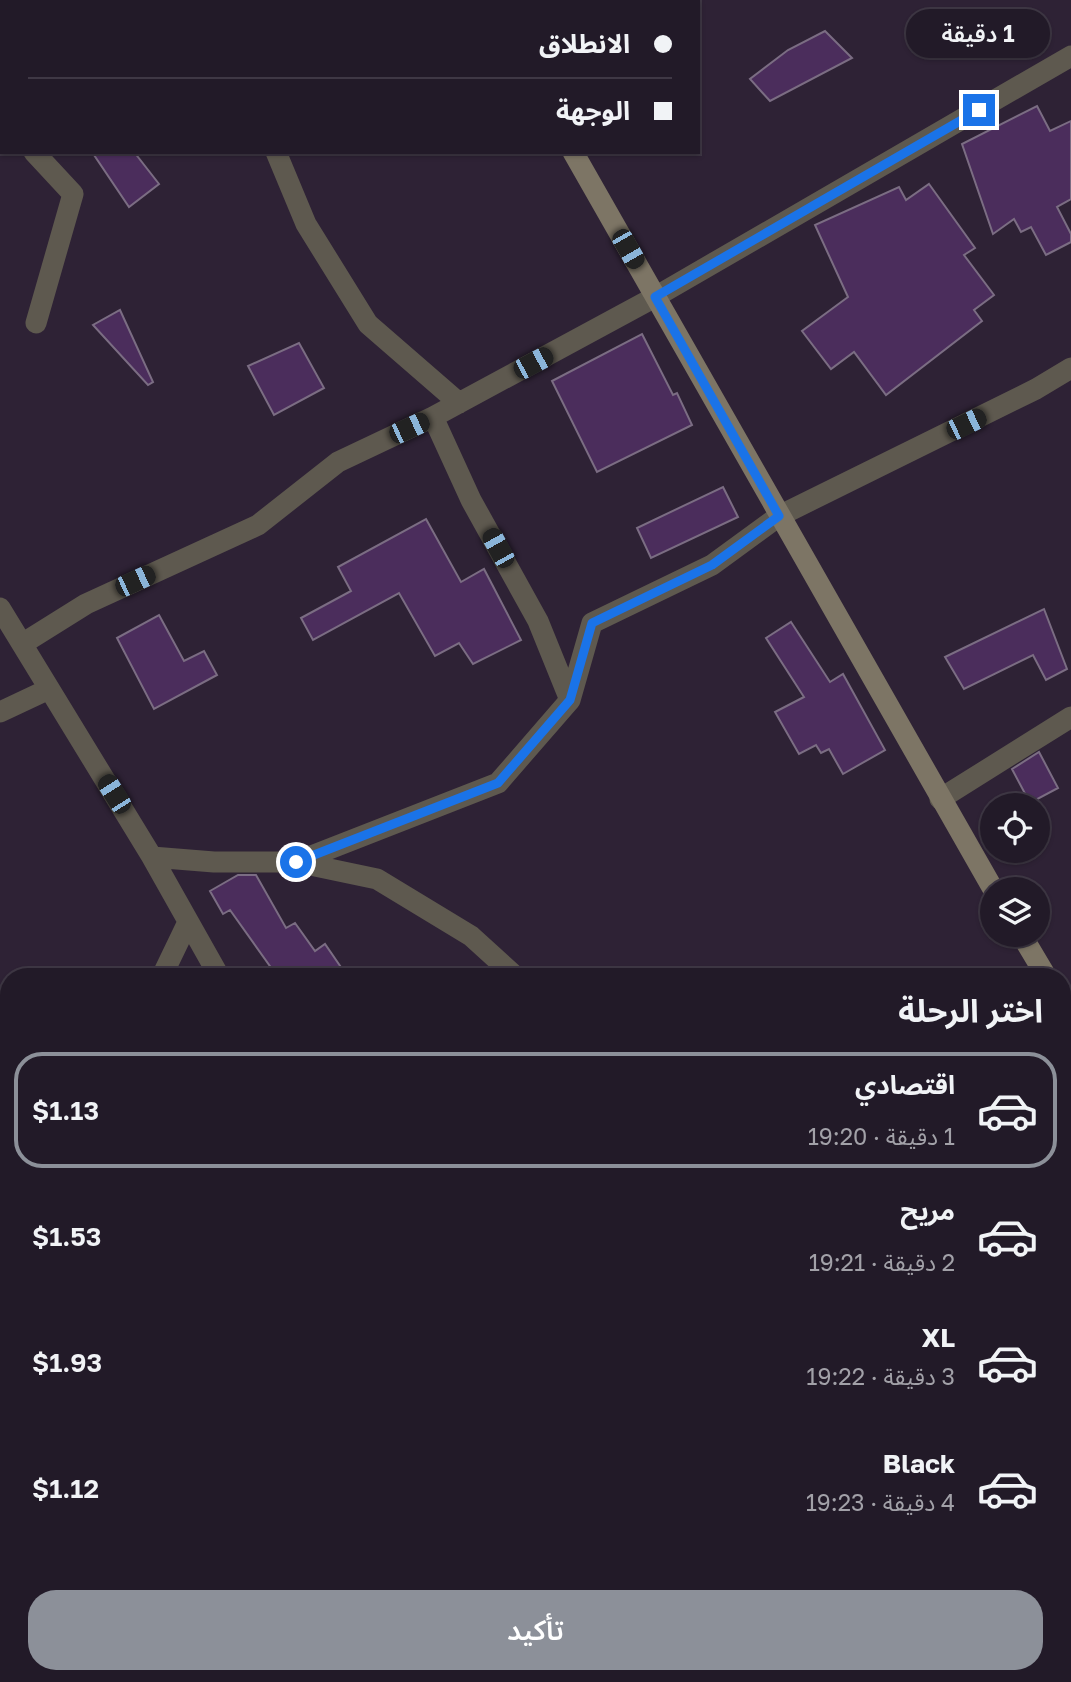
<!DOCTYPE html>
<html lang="ar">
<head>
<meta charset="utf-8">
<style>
	body { margin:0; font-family:"Golos Text","Noto Sans Arabic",sans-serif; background:#2a2330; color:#f1f3f6; direction:rtl; height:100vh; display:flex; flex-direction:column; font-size:26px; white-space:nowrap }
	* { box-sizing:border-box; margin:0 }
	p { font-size:23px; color:#a2a1a8 }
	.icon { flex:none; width:38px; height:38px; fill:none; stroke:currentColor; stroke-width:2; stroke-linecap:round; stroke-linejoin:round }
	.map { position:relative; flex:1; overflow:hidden; direction:ltr }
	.details { position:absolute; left:0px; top:968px; width:1071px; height:716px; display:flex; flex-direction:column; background:#221a28; border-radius:28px 28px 0 0; box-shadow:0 2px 5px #0004,0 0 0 2px #3f3845; direction:rtl }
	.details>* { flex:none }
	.top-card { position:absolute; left:0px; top:0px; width:700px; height:154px; box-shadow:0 2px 5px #0004,0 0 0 2px #3f3845; direction:rtl; display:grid; align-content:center; height:154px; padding:0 28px; background:#221a28 }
	.controls { position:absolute; left:980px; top:793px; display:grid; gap:14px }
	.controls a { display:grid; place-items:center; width:70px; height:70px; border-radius:50%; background:#221a28; box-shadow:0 2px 5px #0004,0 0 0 2px #3f3845; font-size:35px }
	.end { position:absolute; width:32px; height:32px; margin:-16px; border:9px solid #1a73e8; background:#fff; box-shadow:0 0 0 4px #fff }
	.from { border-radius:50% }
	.bubble { position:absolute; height:49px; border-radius:24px; background:#221a28; box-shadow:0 2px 5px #0004,0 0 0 2px #3f3845; font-size:23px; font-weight:600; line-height:49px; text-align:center; direction:rtl }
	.car { position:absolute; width:21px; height:42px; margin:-21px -10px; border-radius:9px; box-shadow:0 0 5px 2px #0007; background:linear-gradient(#222 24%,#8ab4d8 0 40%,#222 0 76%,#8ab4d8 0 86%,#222 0) }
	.top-card b { display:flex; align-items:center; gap:24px; height:66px; font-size:26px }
	.top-card b+b { border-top:2px solid #3f3845 }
	.top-card i { width:18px; height:18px; background:#f1f3f6 }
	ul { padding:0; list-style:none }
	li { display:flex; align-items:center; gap:21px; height:116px; margin:0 14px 10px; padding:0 14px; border:4px solid transparent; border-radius:28px }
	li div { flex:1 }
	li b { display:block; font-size:26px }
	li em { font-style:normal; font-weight:600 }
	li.active { border-color:#8c9099 }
	li>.icon { width:63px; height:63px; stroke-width:1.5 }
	h2 { padding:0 28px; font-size:32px; line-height:84px }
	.primary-button { display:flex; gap:14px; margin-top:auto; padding:14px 28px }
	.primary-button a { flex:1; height:80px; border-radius:28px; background:#8c9099; color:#fff; font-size:28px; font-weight:600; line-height:80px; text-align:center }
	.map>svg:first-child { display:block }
	.building { fill:#4b2d5c; stroke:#7b6d83; stroke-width:2 }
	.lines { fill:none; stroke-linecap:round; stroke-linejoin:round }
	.street { stroke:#5e594f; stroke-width:21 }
	.secondary { stroke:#7d7565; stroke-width:21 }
	.route { stroke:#1a73e8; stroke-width:9 }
</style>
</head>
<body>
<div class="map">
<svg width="1071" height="1682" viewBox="0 0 1071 1682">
	<rect width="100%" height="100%" fill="#2e2235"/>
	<!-- building -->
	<path class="building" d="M825 31 852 58 770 101 750 79 788 50Z
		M1037 106 1050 131 1071 121V199L1057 207 1071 234V242L1046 255 1031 227 1021 232 1014 219 993 234 962 144Z
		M92 152H134L159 184 129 207Z
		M929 184 975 248 964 255 994 295 974 310 982 321 886 395 854 352 831 369 802 331 848 297 815 225 899 187 906 200Z
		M120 310 153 382 148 385 93 325Z
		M642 334 673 395 677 393 692 425 597 472 552 381Z
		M299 343 324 388 274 415 248 366Z
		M723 487 738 517 651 558 637 528Z
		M426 519 461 582 484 569 521 640 473 664 459 643 435 656 399 593 313 640 301 618 351 591 338 567Z
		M1044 609 1067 669 1046 680 1033 655 964 689 945 657Z
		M159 615 184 661 204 651 217 675 154 709 117 638Z
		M791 622 830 682 843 674 885 750 843 774 829 749 821 753 816 745 799 754 775 712 804 697 766 638Z
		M1039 752 1058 788 1030 803 1012 769Z
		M238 875H256L286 928 295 923 315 951 325 944 347 976H277L230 910 223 914 210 891Z"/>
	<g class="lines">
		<!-- street -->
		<path class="street" d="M174 0 175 2
			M0 110 2 112
			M34 152 73 194 36 323
			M276 152 306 224 368 324 459 403
			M433 417 471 500 538 621 570 700
			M0 608 152 857 219 976
			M22 644 86 604 258 525 338 462 433 417 655 297 1071 56
			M0 712 49 689
			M940 799 1071 717
			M152 857 214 862H296L377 879 471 936 515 976
			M296 862 498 783 570 700 592 623 712 565 779 516 1036 389 1071 368
			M162 976 188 922
			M0 1025 9 1032
			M0 1356 9 1359
			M624 1675 629 1682
			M1031 1675 1035 1682
			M0 1676 9 1671"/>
		<!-- secondary -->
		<path class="secondary" d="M486 0 487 2
			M573 152 993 889
			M1021 934 1046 976
			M1062 1004 1071 1019"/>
	</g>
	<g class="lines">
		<!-- route -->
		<path class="route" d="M296 862 498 783 570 700 592 623 712 565 779 516 655 297 979 110"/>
	</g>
</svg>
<div class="controls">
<a><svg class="icon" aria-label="locate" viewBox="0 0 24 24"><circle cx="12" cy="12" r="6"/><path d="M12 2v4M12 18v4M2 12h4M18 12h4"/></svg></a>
<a><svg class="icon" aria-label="layers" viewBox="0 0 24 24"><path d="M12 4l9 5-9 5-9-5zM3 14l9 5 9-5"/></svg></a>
</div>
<i class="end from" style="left:296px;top:862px"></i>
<i class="end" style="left:979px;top:110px"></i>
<div class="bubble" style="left:906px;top:9px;width:144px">1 دقيقة</div>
<i class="car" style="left:628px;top:249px;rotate:150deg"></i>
<i class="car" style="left:533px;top:363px;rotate:62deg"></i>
<i class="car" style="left:966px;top:424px;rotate:64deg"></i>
<i class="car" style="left:409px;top:428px;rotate:65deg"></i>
<i class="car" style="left:498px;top:548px;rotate:331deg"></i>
<i class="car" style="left:135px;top:581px;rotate:65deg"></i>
<i class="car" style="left:114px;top:794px;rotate:328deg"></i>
<div class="top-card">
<b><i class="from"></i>الانطلاق</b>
<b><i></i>الوجهة</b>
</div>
<section class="details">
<h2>اختر الرحلة</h2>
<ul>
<li class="active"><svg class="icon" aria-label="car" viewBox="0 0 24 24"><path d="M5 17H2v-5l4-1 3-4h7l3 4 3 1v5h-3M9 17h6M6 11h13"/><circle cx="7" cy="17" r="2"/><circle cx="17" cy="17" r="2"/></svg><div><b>اقتصادي</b><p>1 دقيقة · 19:20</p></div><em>$1.13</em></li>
<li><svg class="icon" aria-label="car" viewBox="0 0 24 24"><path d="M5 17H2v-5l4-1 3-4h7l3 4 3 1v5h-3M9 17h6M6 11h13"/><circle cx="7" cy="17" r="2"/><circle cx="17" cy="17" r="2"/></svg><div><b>مريح</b><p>2 دقيقة · 19:21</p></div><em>$1.53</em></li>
<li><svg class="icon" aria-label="car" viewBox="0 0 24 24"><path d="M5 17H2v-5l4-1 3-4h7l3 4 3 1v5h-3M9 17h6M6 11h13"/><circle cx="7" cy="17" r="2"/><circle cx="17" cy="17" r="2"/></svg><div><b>XL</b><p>3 دقيقة · 19:22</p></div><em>$1.93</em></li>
<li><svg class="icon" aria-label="car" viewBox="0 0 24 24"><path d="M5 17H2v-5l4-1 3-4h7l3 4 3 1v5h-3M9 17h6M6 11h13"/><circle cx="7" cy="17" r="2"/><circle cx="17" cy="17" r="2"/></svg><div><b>Black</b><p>4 دقيقة · 19:23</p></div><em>$1.12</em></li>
</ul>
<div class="primary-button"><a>تأكيد</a></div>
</section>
</div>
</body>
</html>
